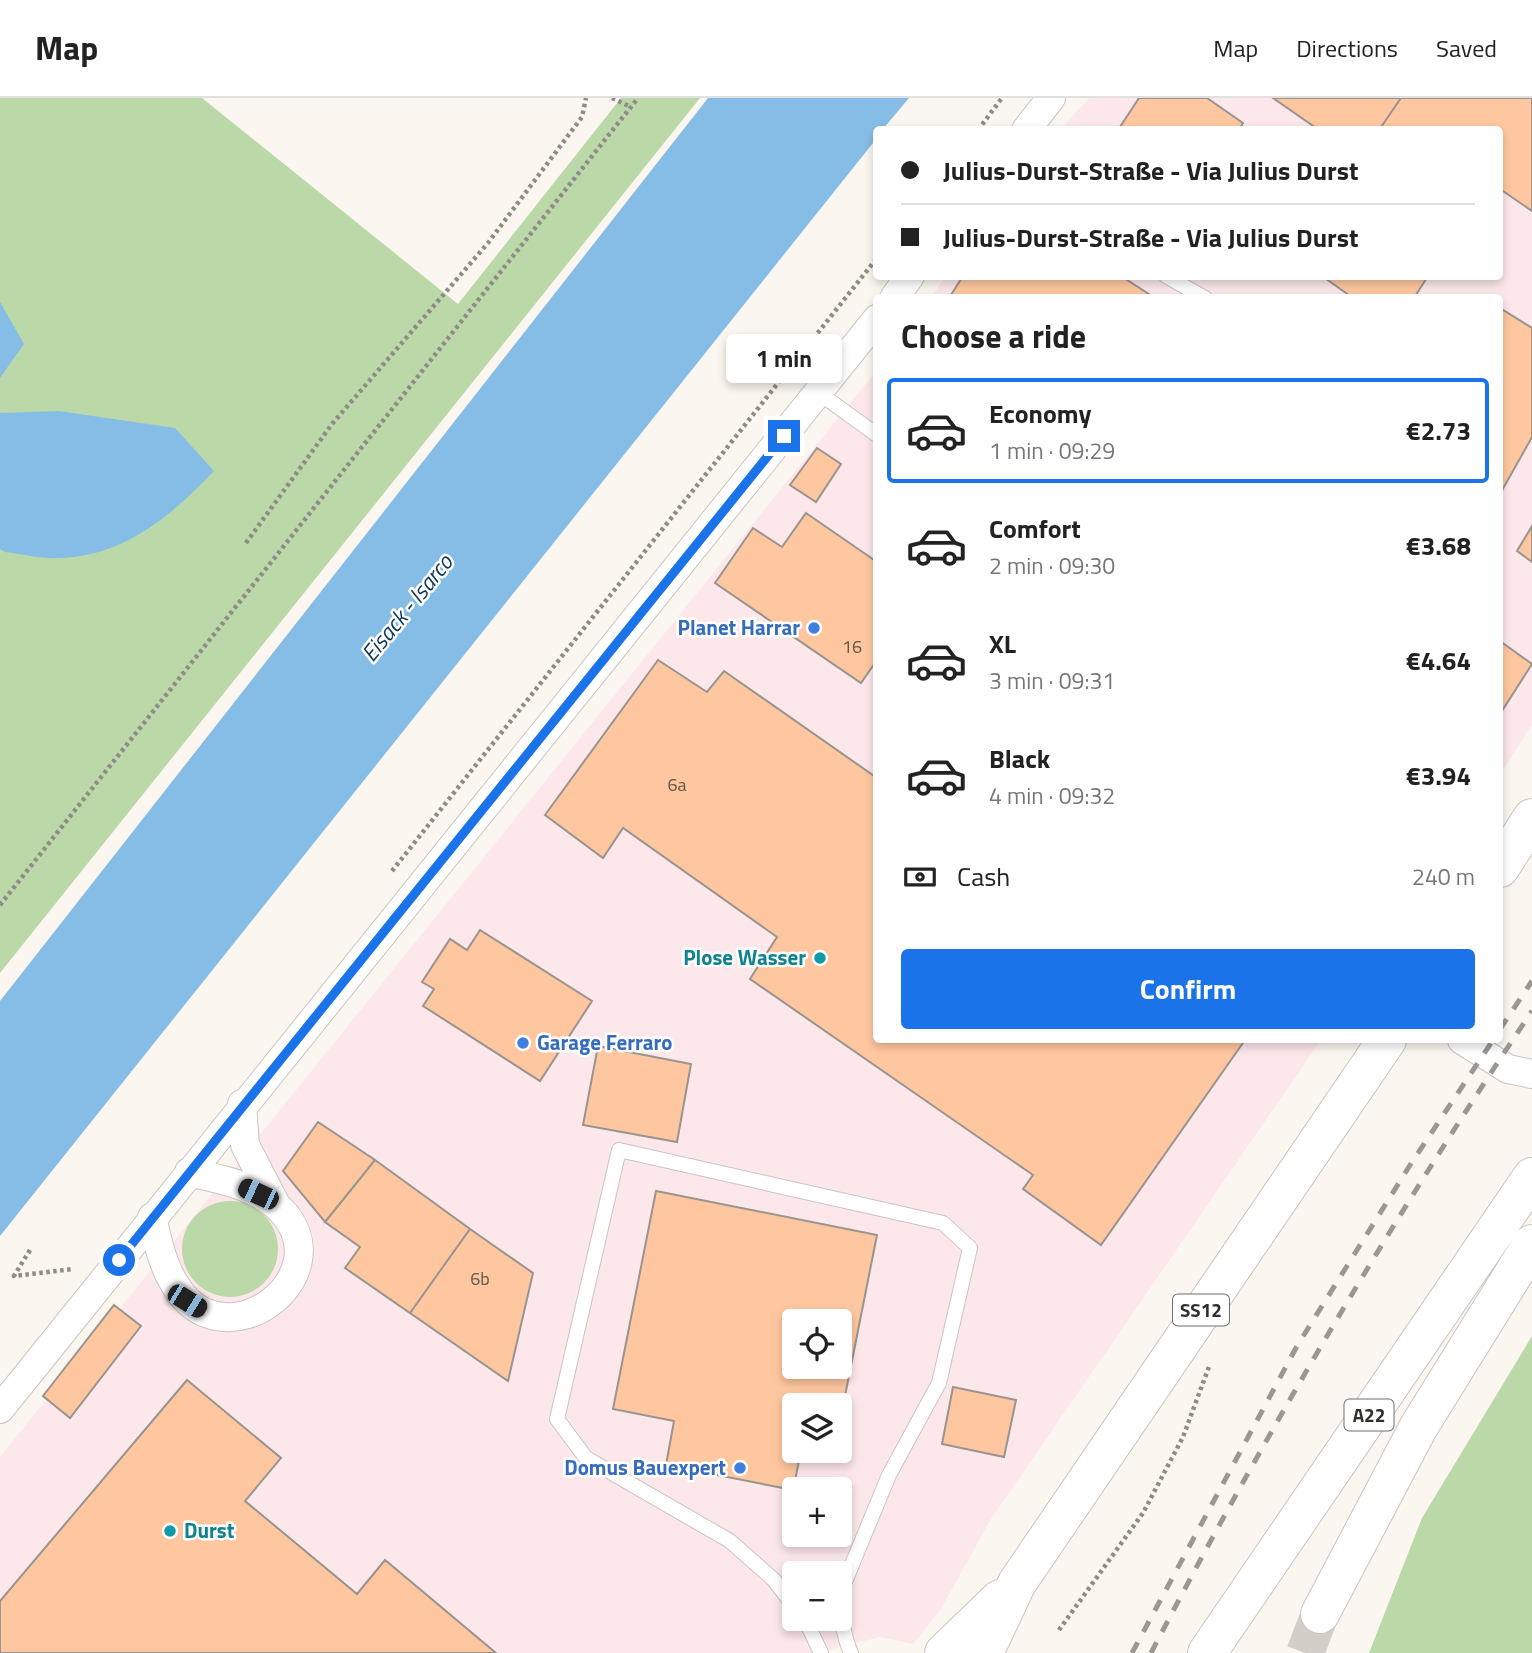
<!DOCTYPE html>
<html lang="en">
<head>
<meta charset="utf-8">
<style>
	body { margin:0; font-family:"Titillium Web",sans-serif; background:#f6f6f6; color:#222; height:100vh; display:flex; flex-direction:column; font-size:26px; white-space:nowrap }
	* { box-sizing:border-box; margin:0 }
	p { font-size:23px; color:#767676 }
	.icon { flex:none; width:38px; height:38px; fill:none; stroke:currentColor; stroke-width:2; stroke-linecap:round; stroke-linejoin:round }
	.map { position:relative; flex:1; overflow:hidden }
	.panel { position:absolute; left:873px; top:196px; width:630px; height:749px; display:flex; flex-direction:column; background:#fff; border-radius:7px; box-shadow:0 4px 10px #0003 }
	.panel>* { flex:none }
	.guide { position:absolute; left:873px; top:28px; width:630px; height:154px; border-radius:7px; box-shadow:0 4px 10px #0003; display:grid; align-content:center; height:154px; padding:0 28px; background:#fff }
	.buttons { position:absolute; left:782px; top:1211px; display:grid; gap:14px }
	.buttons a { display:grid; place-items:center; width:70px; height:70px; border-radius:7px; background:#fff; box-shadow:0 4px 10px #0003; font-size:35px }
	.end { position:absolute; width:32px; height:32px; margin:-16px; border:9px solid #1a73e8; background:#fff; box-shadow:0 0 0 4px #fff }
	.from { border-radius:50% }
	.bubble { position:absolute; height:49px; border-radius:7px; background:#fff; box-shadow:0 4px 10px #0003; font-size:23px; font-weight:700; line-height:49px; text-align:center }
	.car { position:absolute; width:21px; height:42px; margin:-21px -10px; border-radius:9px; box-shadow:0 0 5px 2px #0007; background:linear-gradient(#222 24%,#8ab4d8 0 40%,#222 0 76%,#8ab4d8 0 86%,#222 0) }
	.guide b { display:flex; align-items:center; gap:24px; height:66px; font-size:26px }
	.guide b+b { border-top:2px solid #e0e0e0 }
	.guide i { width:18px; height:18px; background:#222 }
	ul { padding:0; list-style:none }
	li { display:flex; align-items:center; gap:21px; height:105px; margin:0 14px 10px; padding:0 14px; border:4px solid transparent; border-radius:7px }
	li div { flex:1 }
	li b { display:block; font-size:26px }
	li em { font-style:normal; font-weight:700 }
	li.selected { border-color:#1a73e8 }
	li>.icon { width:63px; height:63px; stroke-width:1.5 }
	h2 { padding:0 28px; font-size:32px; line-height:84px }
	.pay { display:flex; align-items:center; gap:18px; height:77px; padding:0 28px; font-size:26px }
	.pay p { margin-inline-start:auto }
	.action { display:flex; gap:14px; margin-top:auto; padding:14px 28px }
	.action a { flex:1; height:80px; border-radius:7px; background:#1a73e8; color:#fff; font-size:28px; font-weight:700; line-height:80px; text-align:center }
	header { display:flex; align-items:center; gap:42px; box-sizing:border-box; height:98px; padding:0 35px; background:#fff; border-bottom:2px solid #e0e0e0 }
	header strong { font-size:33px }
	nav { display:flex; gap:38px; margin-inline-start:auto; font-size:24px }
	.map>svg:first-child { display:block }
	.industrial { fill:#fce7ea; fill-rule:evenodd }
	.green { fill:#bbd8a8 }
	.water { fill:#86bde6 }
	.building { fill:#fec79f; stroke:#9a9490; stroke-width:2; fill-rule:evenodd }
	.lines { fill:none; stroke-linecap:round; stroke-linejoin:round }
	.highway-tunnel { stroke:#d4cec9; stroke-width:38; stroke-dasharray:38 19; stroke-linecap:butt }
	.lane-casing { stroke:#cac4bf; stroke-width:16 }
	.street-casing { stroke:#cac4bf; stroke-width:30 }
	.primary-casing { stroke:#cac4bf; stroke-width:40 }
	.highway-casing { stroke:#cac4bf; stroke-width:40 }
	.path { stroke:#8f8c87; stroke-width:4.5; stroke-dasharray:3.5 3.5; stroke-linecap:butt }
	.lane { stroke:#fff; stroke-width:14 }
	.street { stroke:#fff; stroke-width:28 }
	.primary { stroke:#fff; stroke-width:38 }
	.highway { stroke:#fff; stroke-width:38 }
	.rail { stroke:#9b9792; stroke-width:5; stroke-dasharray:12 12; stroke-linecap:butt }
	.route { stroke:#1a73e8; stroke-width:9 }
	.shop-dot { fill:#3f7fe0; stroke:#fff; stroke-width:2.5 }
	.culture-dot { fill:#0f9aa8; stroke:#fff; stroke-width:2.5 }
	.labels { text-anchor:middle; stroke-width:5; stroke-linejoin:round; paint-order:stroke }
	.number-label { font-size:18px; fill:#65564a }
	.shield { fill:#fff; stroke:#706e6c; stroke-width:2 }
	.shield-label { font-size:19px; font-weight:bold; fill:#32302d }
	.shop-label { font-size:21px; font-weight:bold; fill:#366cbe; stroke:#fff; text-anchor:end }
	.culture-label { font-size:21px; font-weight:bold; fill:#0d838f; stroke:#fff; text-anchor:end }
	.water-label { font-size:23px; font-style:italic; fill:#0e3955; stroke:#fff }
</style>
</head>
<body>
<header>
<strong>Map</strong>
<nav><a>Map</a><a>Directions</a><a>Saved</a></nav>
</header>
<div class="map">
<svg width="1532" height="1555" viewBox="0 0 1532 1555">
	<rect width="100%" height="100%" fill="#fcf6f0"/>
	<!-- industrial -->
	<path class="industrial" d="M1089 0H1532V627L1500 676V200H931L946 178H1500V32L1061 31Z
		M877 272V942H1321L991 1421 941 1511 913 1546 880 1539 816 1555H0V1359ZM794 1223H840V1269H794ZM794 1307H840V1353H794ZM794 1391H840V1437H794ZM794 1475H840V1521H794Z"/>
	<!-- green -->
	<path class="green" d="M0 0H202L458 206 621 0H700L0 875Z
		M182 1151a48 48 0 1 1 96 0a48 48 0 1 1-96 0Z
		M1532 1238V1555H1369L1422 1420Z"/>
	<!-- water -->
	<path class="water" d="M708 0H909L883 31 877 32V40L0 1138V903Z
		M0 204 24 246 0 280Z
		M59 313 175 330 214 373C172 417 124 459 58 460 41 461 22 456 5 454L0 451V315Z"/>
	<!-- building -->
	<path class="building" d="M1139 0H1207L1243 25 1239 32H1118Z
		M1273 0H1401L1379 32H1319Z
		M1401 0H1532V113L1500 91V32H1379Z
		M963 178H1121L1155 200H949Z
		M1322 178H1428L1414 200H1353Z
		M1500 210 1532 230V339L1500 396Z
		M817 350 841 366 816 404 790 387Z
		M806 415 877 464V562L861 585 715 485 753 430 782 449Z
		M1532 428V464L1517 453Z
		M1500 543 1532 566 1500 616Z
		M658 562 707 594 724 573 877 680V942H1245L1101 1147 1023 1091 1033 1077 750 881 777 839 623 730 603 760 545 717Z
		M480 832 592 903 540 983 423 908 434 891 422 884 450 841 467 852Z
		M598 948 691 966 677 1044 583 1027Z
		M318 1024 375 1062 325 1124 283 1073Z
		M375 1062 470 1131 410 1215 345 1170 360 1149 325 1124Z
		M656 1093 877 1137 840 1323V1307H794V1353H801L793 1392 666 1367 674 1323 613 1311ZM794 1223H840V1269H794Z
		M470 1131 533 1175 508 1283 410 1215Z
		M114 1207 141 1228 70 1320 43 1298Z
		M187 1282 281 1360 245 1403 357 1496 385 1462 496 1555H0V1503Z
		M953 1289 1016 1302 1004 1359 942 1346Z"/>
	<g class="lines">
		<!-- highway-tunnel -->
		<path class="highway-tunnel" d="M1305 1555 1320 1516"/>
		<!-- lane casing -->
		<g class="lane-casing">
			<path id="lane" d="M1166 178 1205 200
				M819 295 877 337
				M794 1508 774 1482 730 1443 586 1360 557 1321 619 1052 943 1125 970 1150 939 1285 889 1377 844 1486C839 1511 841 1532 851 1555
				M805 1521 821 1555"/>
		</g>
		<!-- street casing -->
		<g class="street-casing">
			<path id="street" d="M1026 32 1051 0
				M894 200 910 178
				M1462 942 1508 971 1532 976
				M242 1006 245 1047 276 1107
				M152 1119C157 1140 162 1166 174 1185 223 1270 344 1178 281 1112 258 1088 220 1081 189 1074
				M0 1311 877 221"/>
		</g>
		<!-- primary casing -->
		<g class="primary-casing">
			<path id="primary" d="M1500 770 1532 720
				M944 1555 1000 1501
				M984 1555 1017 1485 1387 942"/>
		</g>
		<!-- highway casing -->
		<g class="highway-casing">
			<path id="highway" d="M1320 1516 1418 1330 1532 1146
				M1207 1555 1532 1079"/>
		</g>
		<!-- path -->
		<path class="path" d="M612 0 631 9
			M978 32 1002 0
			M246 445 332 326 488 145 582 19 586 0
			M392 773 877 160
			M0 807 638 0
			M30 1152 14 1178 73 1171
			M1059 1532 1143 1415 1183 1339 1210 1266"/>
		<!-- lane -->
		<use href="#lane" class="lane"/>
		<!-- street -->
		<use href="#street" class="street"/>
		<!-- primary -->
		<use href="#primary" class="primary"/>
		<!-- highway -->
		<use href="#highway" class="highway"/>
		<!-- rail -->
		<path class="rail" d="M1500 931 1532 883
			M1132 1555 1297 1248 1412 1064 1493 942
			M1151 1555C1266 1334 1393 1120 1532 913"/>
	</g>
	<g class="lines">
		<!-- route -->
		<path class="route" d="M119 1162 784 338"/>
	</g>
	<!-- markers -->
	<g class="shop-dot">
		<circle cx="814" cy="530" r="7"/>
		<circle cx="523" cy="945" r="7"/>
		<circle cx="740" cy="1370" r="7"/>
	</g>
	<g class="culture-dot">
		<circle cx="820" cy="860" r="7"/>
		<circle cx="170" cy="1433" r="7"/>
	</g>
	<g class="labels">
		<!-- number labels -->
		<g class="number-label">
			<text x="852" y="555">16</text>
			<text x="677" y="693">6a</text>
			<text x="480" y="1187">6b</text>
		</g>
		<!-- shield labels -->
		<g class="shield">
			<rect x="1173" y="1196.5" width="56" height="31" rx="5"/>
			<rect x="1344.5" y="1301.5" width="49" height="31" rx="5"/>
		</g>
		<g class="shield-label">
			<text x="1201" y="1219">SS12</text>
			<text x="1369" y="1324">A22</text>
		</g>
		<!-- shop labels -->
		<g class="shop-label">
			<text x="800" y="537">Planet Harrar</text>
			<text x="537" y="952" text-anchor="start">Garage Ferraro</text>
			<text x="726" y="1377">Domus Bauexpert</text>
		</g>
		<!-- culture labels -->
		<g class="culture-label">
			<text x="806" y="867">Plose Wasser</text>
			<text x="184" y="1440" text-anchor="start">Durst</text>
		</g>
		<!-- water labels -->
		<g class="water-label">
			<text transform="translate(407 510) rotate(-51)" y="8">Eisack - Isarco</text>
		</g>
	</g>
</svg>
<div class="buttons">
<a><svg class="icon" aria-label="locate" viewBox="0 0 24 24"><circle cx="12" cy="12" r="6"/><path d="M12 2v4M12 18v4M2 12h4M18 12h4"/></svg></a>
<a><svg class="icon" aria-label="layers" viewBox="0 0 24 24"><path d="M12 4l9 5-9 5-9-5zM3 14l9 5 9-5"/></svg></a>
<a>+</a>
<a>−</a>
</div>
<i class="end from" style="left:119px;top:1162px"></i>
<i class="end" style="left:784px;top:338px"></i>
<div class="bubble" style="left:726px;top:236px;width:116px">1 min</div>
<i class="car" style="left:258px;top:1096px;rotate:295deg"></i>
<i class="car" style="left:187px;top:1203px;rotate:122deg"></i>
<div class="guide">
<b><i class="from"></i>Julius-Durst-Straße - Via Julius Durst</b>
<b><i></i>Julius-Durst-Straße - Via Julius Durst</b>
</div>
<section class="panel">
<h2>Choose a ride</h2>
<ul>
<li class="selected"><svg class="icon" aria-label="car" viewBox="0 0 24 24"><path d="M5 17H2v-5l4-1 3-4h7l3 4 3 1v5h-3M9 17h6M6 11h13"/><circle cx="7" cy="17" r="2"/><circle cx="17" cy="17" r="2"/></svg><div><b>Economy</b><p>1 min · 09:29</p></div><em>€2.73</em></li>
<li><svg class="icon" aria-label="car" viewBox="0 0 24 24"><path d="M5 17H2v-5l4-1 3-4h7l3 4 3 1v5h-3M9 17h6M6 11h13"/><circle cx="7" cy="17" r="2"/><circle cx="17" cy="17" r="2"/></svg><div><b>Comfort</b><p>2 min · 09:30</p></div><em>€3.68</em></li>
<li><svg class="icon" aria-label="car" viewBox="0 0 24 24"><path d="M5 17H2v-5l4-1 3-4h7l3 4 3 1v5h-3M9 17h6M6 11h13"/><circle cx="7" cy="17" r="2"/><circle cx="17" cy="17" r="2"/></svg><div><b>XL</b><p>3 min · 09:31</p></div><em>€4.64</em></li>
<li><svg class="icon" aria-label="car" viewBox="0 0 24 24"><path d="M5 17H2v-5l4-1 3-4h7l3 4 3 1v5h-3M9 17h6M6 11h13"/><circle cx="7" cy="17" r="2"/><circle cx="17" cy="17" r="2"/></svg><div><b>Black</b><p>4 min · 09:32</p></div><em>€3.94</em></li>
</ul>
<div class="pay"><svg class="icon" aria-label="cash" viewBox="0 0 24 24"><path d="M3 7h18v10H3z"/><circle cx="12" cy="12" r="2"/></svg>Cash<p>240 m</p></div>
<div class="action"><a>Confirm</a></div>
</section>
</div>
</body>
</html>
